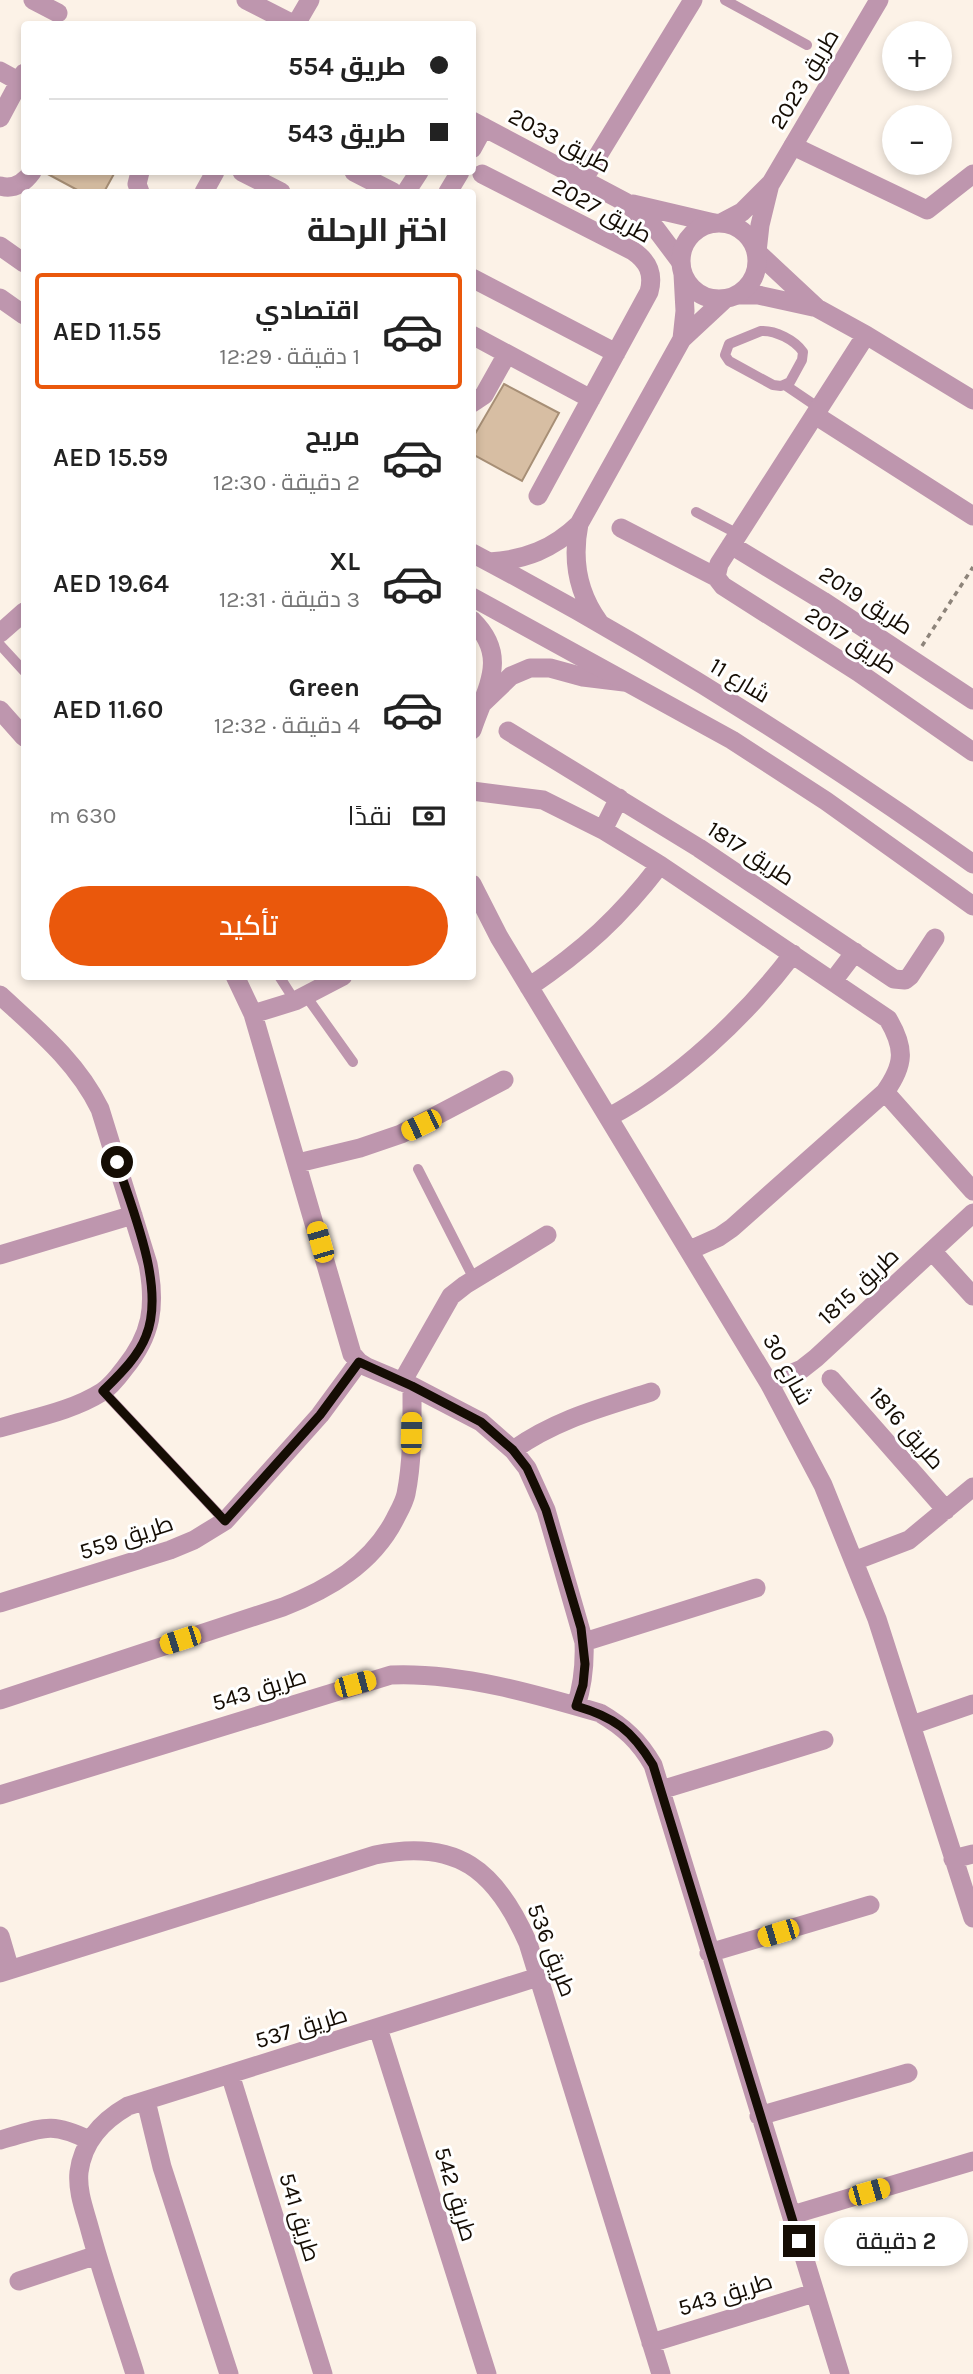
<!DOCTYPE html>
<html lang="ar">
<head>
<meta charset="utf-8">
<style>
	body { margin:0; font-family:Karla,Cairo,sans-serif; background:#f6f6f6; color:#222; direction:rtl; height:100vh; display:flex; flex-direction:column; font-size:26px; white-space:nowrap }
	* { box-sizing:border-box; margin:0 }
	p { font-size:23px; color:#767676 }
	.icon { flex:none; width:38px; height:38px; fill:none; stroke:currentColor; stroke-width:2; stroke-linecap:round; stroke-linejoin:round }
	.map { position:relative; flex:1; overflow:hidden; direction:ltr }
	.sheet { position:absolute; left:21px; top:189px; width:455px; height:791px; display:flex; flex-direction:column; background:#fff; border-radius:7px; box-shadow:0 4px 10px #0003; direction:rtl }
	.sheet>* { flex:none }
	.hud { position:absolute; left:21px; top:21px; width:455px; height:154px; border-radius:7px; box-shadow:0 4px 10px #0003; direction:rtl; display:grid; align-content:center; height:154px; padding:0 28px; background:#fff }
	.buttons { position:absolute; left:882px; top:21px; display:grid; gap:14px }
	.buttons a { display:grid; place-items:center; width:70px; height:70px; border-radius:50%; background:#fff; box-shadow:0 4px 10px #0003; font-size:35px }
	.end { position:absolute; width:32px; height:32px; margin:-16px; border:9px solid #150d04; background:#fff; box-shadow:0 0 0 4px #fff }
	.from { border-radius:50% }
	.bubble { position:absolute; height:49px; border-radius:24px; background:#fff; box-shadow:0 4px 10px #0003; font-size:23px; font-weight:600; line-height:49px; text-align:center; direction:rtl }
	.car { position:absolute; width:21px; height:42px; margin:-21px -10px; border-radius:9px; box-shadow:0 0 5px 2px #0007; background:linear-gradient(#f5c518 24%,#345 0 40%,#f5c518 0 76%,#345 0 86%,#f5c518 0) }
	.hud b { display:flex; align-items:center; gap:24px; height:66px; font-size:26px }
	.hud b+b { border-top:2px solid #e0e0e0 }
	.hud i { width:18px; height:18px; background:#222 }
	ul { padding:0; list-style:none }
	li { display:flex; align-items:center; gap:21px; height:116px; margin:0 14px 10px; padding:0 14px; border:4px solid transparent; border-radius:7px }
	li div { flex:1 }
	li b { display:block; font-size:26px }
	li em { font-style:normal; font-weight:600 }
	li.active { border-color:#ea580c }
	li>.icon { width:63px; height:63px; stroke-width:1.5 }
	h2 { padding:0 28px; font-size:32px; line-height:84px }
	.pay { display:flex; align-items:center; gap:18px; height:77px; padding:0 28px; font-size:26px }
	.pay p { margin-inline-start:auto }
	.cta { display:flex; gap:14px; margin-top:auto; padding:14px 28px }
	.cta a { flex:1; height:80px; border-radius:42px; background:#ea580c; color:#fff; font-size:28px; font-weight:600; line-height:80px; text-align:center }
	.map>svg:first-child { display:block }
	.building { fill:#d7bea3; stroke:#a78f76; stroke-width:2 }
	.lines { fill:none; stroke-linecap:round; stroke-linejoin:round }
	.path { stroke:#8d847a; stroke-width:3.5; stroke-dasharray:5 5; stroke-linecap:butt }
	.service { stroke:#be96ae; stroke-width:10 }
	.minor { stroke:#be96ae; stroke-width:19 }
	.tertiary { stroke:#be96ae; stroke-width:19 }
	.route { stroke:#150d04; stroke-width:9 }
	.labels { text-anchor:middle; stroke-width:6; stroke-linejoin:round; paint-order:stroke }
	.street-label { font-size:23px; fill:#150d04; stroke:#fff }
</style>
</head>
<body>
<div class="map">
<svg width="973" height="2374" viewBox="0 0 973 2374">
	<rect width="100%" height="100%" fill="#fcf2e7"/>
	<!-- building -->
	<path class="building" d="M44 172H115L104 192H81Z
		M504 384 559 413 522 481 472 454V439Z"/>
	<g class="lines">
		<!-- path -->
		<path class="path" d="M922 646 973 567"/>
		<!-- service -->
		<path class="service" d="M725 0 807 45
			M761 331C775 330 795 340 803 352L802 360 790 382 781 386 773 385 729 361 725 355 729 344Z
			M785 385 819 408
			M696 512 738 534
			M0 645 24 671
			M279 976 295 1001
			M306 996 353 1062
			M418 1169 474 1279
			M103 1391 225 1521"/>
		<!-- minor -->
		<path class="minor" d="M33 0 58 13
			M246 0 293 24
			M296 24 310 0
			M0 71 20 82
			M0 118 24 73
			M472 121 625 202 656 229 680 261
			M793 146 927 210 973 174
			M472 149 484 127
			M140 172 137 184 140 192
			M242 172 281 192
			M354 172 393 192
			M482 174 633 251C648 261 654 274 649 292L538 496
			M583 180 693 0
			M0 186C14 190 24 183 32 172
			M204 192 215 172
			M406 192 419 172
			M448 192 460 172
			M633 204 714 223
			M757 252 817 308 866 335 973 400
			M472 278 616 353
			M738 295H758L813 307
			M472 335 591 399
			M866 335 719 564 716 577 723 586 858 672 973 752
			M472 403 484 395 507 354
			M815 415 973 516
			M621 528 716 577
			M731 545 823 601 973 700
			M472 620C510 657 486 688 472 730
			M0 633 24 612
			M483 703 511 676 530 668H550L583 677 624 682
			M0 710 24 737
			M508 731 699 848 894 979 905 980 910 976 935 938
			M472 791 543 800 603 830 660 865 888 1019C905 1048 905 1064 885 1092L732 1228 719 1237 690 1250
			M603 830 619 798
			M472 884 499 937 769 1383 823 1485 877 1619 973 1918
			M235 976 253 1014 352 1354 359 1362 367 1367 412 1386 481 1422 513 1450 527 1468 546 1510 584 1642C585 1665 583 1684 576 1706
			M833 981 855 952
			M529 987C584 950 620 917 660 865
			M0 995C38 1030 77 1062 100 1109L148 1264C156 1306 152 1335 124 1369 118 1377 110 1387 102 1392 72 1411 33 1418 0 1428
			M253 1014 295 1001 343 976
			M885 1092 973 1191
			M609 1117C678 1080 745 1017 793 954
			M298 1163 360 1148 401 1134 504 1080
			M932 1251 973 1296
			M0 1255 133 1215
			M831 1379 946 1510
			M402 1382 451 1296 465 1285 547 1235
			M769 1383 802 1369 816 1358 973 1213
			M513 1450C557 1419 601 1408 651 1392
			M854 1561 909 1540 973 1487
			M0 1603 170 1550 194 1540 225 1521 320 1415 359 1362
			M584 1642 756 1588
			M0 1700 283 1607C329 1589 372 1564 395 1519 399 1511 404 1503 406 1494 413 1459 412 1422 412 1386
			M912 1725 973 1704
			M661 1790 824 1740
			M0 1795 391 1675C459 1672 535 1694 600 1713 624 1727 639 1741 653 1765L840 2374
			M953 1859 973 1854
			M0 1936 10 1970
			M709 1953 870 1905
			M0 1973 375 1855C457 1838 496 1870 528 1943L661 2374
			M378 2028 487 2374
			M230 2074 323 2374
			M146 2101 162 2167 229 2374
			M759 2116 908 2073
			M0 2140C41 2129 49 2120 89 2140
			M792 2215 973 2161
			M19 2281 97 2255
			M651 2343 814 2293
			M135 2374C120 2326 103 2278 90 2230 85 2211 77 2192 79 2172 83 2141 102 2121 128 2106L538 1977"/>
		<!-- tertiary -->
		<path class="tertiary" d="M723 222 742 212 771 183 879 0
			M681 261a38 38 0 1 1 76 0a38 38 0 1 1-76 0Z
			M0 246 24 263
			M757 252 760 225 770 184
			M0 298 24 315
			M682 339 685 311 683 274
			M579 524C572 559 577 592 599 622
			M472 553C646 645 813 750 973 864
			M489 562C525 560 553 549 579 524L682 339 725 299
			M472 597 732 740 826 801 973 906"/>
	</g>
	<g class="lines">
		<!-- route -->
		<path class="route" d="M117 1162C132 1210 166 1287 146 1336 138 1357 119 1375 103 1391L225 1521 320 1415 359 1362 412 1386 481 1422 513 1450 527 1468 546 1510 581 1628 585 1664 583 1685 576 1706C614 1717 632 1730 653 1765L799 2241"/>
	</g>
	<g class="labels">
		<!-- street labels -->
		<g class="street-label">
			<text transform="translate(804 79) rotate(-59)" y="8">طريق 2023</text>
			<text transform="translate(560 140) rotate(28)" y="8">طريق 2033</text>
			<text transform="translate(602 210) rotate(29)" y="8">طريق 2027</text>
			<text transform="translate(866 600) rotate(33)" y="8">طريق 2019</text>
			<text transform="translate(851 640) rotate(33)" y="8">طريق 2017</text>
			<text transform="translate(740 680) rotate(31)" y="8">شارع 11</text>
			<text transform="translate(751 853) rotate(33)" y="8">طريق 1817</text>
			<text transform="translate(858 1286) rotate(-43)" y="8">طريق 1815</text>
			<text transform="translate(788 1369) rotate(61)" y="8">شارع 30</text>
			<text transform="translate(907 1428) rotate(49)" y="8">طريق 1816</text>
			<text transform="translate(126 1537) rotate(-18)" y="8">طريق 559</text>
			<text transform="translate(259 1689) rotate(-17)" y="8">طريق 543</text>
			<text transform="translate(552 1950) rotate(69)" y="8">طريق 536</text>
			<text transform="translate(301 2027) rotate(-17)" y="8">طريق 537</text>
			<text transform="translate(456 2194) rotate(73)" y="8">طريق 542</text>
			<text transform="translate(300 2217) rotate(73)" y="8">طريق 541</text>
			<text transform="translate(725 2294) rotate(-17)" y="8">طريق 543</text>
		</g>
	</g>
</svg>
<div class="buttons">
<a>+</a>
<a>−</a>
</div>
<i class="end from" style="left:117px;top:1162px"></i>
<i class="end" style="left:799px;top:2241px"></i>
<div class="bubble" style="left:824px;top:2217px;width:144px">2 دقيقة</div>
<i class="car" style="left:421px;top:1125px;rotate:244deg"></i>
<i class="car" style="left:320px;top:1242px;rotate:344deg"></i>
<i class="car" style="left:411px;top:1433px;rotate:1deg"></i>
<i class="car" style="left:180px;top:1640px;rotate:252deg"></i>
<i class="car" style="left:355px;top:1684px;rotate:75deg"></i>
<i class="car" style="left:778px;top:1933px;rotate:253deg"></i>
<i class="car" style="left:869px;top:2192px;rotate:74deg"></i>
<div class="hud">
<b><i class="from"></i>طريق 554</b>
<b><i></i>طريق 543</b>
</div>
<section class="sheet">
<h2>اختر الرحلة</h2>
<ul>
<li class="active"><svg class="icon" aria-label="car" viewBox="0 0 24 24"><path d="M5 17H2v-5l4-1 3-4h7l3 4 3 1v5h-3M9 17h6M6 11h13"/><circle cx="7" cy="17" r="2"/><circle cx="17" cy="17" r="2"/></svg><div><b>اقتصادي</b><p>1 دقيقة · 12:29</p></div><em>AED 11.55</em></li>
<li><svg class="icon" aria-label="car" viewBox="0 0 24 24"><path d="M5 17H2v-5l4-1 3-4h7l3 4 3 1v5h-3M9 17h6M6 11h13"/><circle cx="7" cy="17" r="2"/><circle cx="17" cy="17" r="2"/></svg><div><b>مريح</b><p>2 دقيقة · 12:30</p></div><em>AED 15.59</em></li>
<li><svg class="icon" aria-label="car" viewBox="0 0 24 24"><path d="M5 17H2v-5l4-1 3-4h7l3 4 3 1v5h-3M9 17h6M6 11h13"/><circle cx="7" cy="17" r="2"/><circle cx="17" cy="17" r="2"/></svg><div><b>XL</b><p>3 دقيقة · 12:31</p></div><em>AED 19.64</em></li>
<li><svg class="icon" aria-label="car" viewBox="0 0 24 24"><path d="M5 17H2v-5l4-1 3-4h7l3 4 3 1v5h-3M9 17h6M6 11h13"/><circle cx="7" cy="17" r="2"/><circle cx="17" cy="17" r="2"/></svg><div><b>Green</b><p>4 دقيقة · 12:32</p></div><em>AED 11.60</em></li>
</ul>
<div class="pay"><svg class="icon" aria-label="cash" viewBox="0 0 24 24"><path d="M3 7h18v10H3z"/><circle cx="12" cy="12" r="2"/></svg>نقدًا<p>630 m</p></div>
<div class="cta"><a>تأكيد</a></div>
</section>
</div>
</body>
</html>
